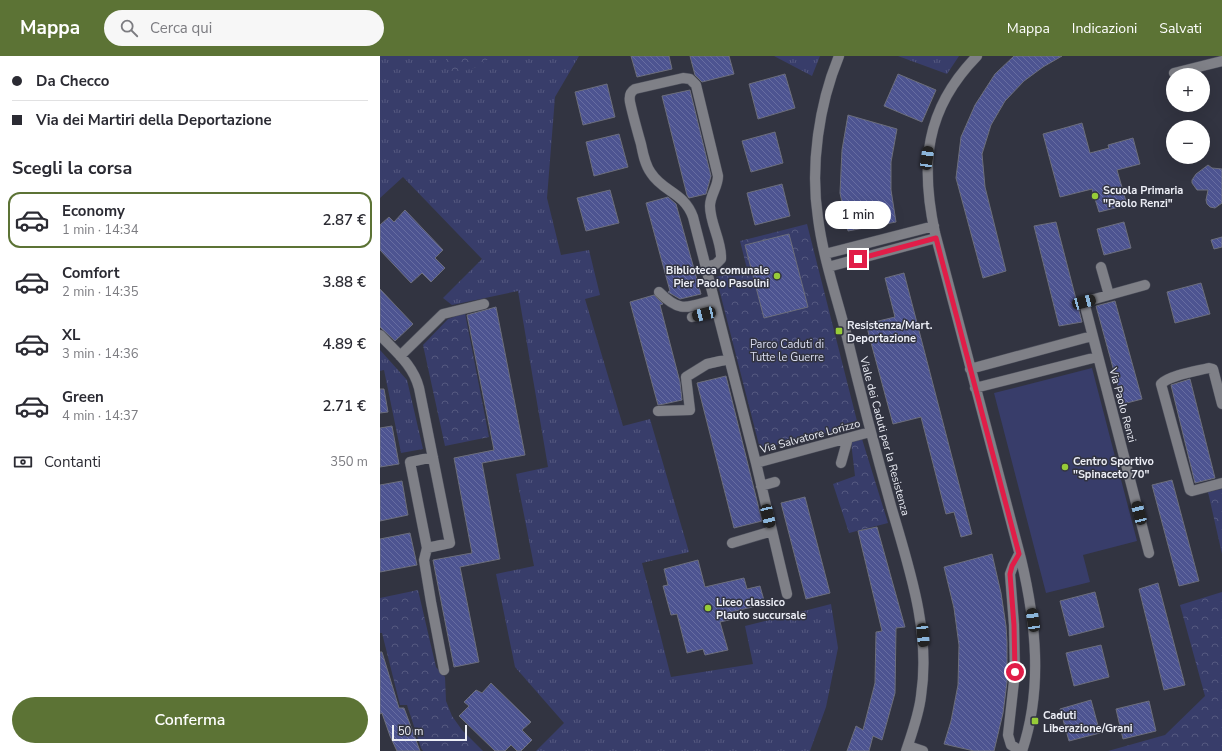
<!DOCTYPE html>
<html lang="it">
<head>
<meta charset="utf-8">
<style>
	body { margin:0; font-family:"Nunito Sans",sans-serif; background:#f7f7f7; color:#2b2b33; height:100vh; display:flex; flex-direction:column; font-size:15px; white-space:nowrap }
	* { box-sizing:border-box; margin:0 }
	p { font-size:13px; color:#7c7c81 }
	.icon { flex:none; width:22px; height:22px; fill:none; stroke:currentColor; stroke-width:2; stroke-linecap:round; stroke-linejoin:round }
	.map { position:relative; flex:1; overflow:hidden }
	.drawer { display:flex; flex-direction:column; background:#fff; width:380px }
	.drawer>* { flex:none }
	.banner { display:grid; align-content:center; height:88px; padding:0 12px; background:#fff }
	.tools { position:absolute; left:786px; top:12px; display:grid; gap:8px }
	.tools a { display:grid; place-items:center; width:44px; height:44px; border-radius:50%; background:#fff; box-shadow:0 4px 16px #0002; font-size:20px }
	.scale { position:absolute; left:12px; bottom:10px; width:75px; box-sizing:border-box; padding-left:4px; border:2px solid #eceef6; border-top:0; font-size:11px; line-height:14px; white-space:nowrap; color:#eceef6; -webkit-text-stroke:3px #323441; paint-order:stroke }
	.end { position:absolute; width:18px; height:18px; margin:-9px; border:5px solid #e11d48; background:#fff; box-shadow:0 0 0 2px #fff }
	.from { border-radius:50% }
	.bubble { position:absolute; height:28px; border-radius:14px; background:#fff; box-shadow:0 4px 16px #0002; font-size:13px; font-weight:600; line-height:28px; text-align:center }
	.car { position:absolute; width:12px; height:24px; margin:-12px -6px; border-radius:5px; box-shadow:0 0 3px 1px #0007; background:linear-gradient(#222 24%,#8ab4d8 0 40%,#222 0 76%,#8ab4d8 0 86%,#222 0) }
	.banner b { display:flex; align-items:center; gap:14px; height:38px; font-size:15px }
	.banner b+b { border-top:1px solid #e1e1e2 }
	.banner i { width:10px; height:10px; background:#2b2b33 }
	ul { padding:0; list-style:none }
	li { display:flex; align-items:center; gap:12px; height:56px; margin:0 8px 6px; padding:0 4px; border:2px solid transparent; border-radius:12px }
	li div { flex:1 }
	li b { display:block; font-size:15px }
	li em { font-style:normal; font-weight:600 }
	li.active { border-color:#5c7335 }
	li>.icon { width:36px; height:36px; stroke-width:1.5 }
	h2 { padding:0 12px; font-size:18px; line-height:48px }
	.pay { display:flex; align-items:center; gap:10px; height:44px; padding:0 12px; font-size:15px }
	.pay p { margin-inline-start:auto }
	.cta { display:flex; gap:8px; margin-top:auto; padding:8px 12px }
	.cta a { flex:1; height:46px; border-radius:24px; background:#5c7335; color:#fff; font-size:16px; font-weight:600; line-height:46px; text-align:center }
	header { display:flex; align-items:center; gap:24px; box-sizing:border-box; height:56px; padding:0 20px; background:#5c7335; color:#fff }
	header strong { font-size:19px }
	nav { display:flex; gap:22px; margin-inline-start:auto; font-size:14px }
	.search { width:280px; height:36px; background:#f7f7f7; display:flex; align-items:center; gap:10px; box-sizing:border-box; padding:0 14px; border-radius:22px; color:#7c7c81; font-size:15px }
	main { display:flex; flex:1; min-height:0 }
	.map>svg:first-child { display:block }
	.grass { fill:url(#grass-tufts) }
	.forest { fill:url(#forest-crowns) }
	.pitch { fill:#383d6a }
	.building { fill:url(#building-back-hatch); stroke:#6c6e7c }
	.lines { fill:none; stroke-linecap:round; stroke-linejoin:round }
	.minor-casing { stroke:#50525e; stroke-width:11 }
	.minor { stroke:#7f8087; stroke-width:10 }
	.route { stroke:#e11d48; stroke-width:5 }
	.poi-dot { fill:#97cc38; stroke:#323441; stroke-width:1.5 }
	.labels { text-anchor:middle; stroke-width:3; stroke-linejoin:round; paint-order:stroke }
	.poi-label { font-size:11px; font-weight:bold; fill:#eceef6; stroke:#323441; text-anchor:start }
	.park-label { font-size:11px; fill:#d9dcef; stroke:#323441 }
	.street-label { font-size:11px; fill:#eceef6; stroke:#323441 }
</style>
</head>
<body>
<header>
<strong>Mappa</strong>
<div class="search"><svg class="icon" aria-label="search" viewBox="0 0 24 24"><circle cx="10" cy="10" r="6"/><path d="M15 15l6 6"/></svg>Cerca qui</div>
<nav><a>Mappa</a><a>Indicazioni</a><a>Salvati</a></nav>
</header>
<main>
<section class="drawer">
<div class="banner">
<b><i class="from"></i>Da Checco</b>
<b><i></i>Via dei Martiri della Deportazione</b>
</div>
<h2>Scegli la corsa</h2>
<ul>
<li class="active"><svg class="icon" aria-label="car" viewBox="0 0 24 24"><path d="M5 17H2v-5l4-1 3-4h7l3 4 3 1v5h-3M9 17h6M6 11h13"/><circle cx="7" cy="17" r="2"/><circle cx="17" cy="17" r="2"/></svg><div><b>Economy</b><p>1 min · 14:34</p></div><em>2.87 €</em></li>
<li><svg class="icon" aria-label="car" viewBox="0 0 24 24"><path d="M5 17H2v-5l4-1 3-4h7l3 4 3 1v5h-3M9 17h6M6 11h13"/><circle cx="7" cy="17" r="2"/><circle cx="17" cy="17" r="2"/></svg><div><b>Comfort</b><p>2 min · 14:35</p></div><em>3.88 €</em></li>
<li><svg class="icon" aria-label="car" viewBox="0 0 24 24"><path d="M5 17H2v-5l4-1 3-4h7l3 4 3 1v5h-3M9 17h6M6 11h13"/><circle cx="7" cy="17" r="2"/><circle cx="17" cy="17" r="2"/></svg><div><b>XL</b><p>3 min · 14:36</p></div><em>4.89 €</em></li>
<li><svg class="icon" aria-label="car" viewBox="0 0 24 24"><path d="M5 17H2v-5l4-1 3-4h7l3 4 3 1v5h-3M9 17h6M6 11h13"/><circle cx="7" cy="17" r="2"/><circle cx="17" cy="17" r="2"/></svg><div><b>Green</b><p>4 min · 14:37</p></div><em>2.71 €</em></li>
</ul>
<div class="pay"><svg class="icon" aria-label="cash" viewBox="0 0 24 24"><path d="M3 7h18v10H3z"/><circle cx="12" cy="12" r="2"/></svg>Contanti<p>350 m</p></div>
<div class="cta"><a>Conferma</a></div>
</section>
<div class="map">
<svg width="842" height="695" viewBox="0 0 842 695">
	<defs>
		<pattern id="grass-tufts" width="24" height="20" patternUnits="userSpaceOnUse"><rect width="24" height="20" fill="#383d6a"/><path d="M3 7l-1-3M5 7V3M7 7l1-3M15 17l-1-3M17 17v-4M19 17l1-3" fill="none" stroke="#555980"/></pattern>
		<pattern id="forest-crowns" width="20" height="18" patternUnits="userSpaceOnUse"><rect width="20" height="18" fill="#383d6a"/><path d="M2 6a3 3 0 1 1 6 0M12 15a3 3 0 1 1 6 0" fill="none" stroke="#555980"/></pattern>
		<pattern id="building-back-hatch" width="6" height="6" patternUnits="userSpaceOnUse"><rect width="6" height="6" fill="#4d5491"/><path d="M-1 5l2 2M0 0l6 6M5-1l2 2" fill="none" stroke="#676da1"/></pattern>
	</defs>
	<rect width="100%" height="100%" fill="#323441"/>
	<!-- grass -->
	<path class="grass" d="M0 0H199L175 41 167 142 181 199 209 194 220 239 205 243 243 370 270 363 309 496 262 507 291 621 373 608 365 570 451 548 458 592 446 651 430 695H156L184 667 135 611 116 518 154 510 136 418 168 411 138 235 72 249 63 242 102 203 23 121 0 142Z
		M394 0H440L432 20Z
		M518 0H579L567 18Z
		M0 294 27 324 43 393 21 397 4 314 0 315Z"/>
	<!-- forest -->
	<path class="forest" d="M67 0H113L97 11 74 18 65 8Z
		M427 168 478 369 380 393 336 221 367 213 360 185Z
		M85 257 109 381 65 390 43 289 68 263Z
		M482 383 508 467 469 477 453 428 475 420 471 386Z
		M842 433V498L828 436Z
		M38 534 56 611 65 621 66 645 72 660 82 674 103 695H43L41 692 27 649H20L2 577H0V542Z
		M842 536V695H728L785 679 825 640 800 549Z"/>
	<!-- pitch -->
	<path class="pitch" d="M712 312 757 485 703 499 710 526 666 537 614 337Z"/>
	<!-- building -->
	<path class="building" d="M251 0H289L292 13 257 21Z
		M310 0H349L354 18 322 26 315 19Z
		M634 0H682L663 11 644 25 625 45 611 69 602 98 605 131 626 215 603 222 576 122 581 81 595 49 615 18Z
		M405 18 415 52 378 63 369 28Z
		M518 18 556 34 542 66 504 50Z
		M227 28 235 61 203 69 195 36Z
		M310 34 331 120 326 138 309 142 307 139 282 40Z
		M468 59 517 73 511 106V134L516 166 468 175 460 137 462 94Z
		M702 67 710 97 729 92 728 89 753 82 760 108 737 114 747 149 719 156 712 133 680 141 663 78Z
		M395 76 403 107 371 116 362 85Z
		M239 78 248 111 214 120 206 86Z
		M828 109 832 112 842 113V147L835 152 830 151 827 148 826 144 828 134H817L812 127V124L816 118Z
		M402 128 410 160 375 169 367 137Z
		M230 134 239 167 206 175 197 142Z
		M288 141 296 148 321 238 300 243 288 236 290 235 266 147Z
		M25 154 63 194 55 202 65 212 51 226 42 217 31 227 0 194V169L9 161 14 166Z
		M676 166 702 266 679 270 654 170Z
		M744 166 751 192 724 199 717 173Z
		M409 178 428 251 384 262 365 189Z
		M842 181V191L834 193 831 184Z
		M524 217 592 478 581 481 574 456 566 458 541 361 513 368 486 268 515 261 505 222Z
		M821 227 830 258 795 267 787 236Z
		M0 233 33 268 15 285 0 271Z
		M274 239 283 248 280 249 300 326 302 344 284 348 278 349 250 246Z
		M735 245 762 343 743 348 716 250Z
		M116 251 145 399 102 407 120 503 80 511 99 606 74 611 53 504 92 497 74 402 114 394 87 259Z
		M346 320 382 465 354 472 317 327Z
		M810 323 835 422 815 427 791 329Z
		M0 333H4L8 356 0 357Z
		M12 370 19 408 0 411V372Z
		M792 424 819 525 799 530 772 429Z
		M22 425 28 459 0 465V429Z
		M425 441 450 537 426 543 401 447Z
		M497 471 525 571 516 572 515 637 502 684 493 680 489 695H467L476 670 483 674 495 627 496 576 502 575 478 475Z
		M30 477 37 509 0 516V483Z
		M612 498 621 537 626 570 627 586V626L623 657 614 695H594L564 688 571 665 578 629 579 589 574 552 564 511Z
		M318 504 325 531 364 522 367 533 380 530 385 548 351 556 353 563 340 566 348 594 325 599 323 593 307 597 297 558 291 559 283 530 288 529 284 513Z
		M778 527 805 629 784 634 759 533Z
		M715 536 724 571 689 580 680 545Z
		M721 589 729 621 694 630 686 597Z
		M0 596H2L19 652H24L40 695H17L10 680 2 657 0 658Z
		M111 627 151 666 142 674 152 684 141 695H137L131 689 125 695H115L79 660 89 650 84 646 96 634 102 637Z
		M711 644 720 677 689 685 680 653Z
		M769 645 776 675 743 683 736 653Z"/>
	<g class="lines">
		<!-- minor casing -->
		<g class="minor-casing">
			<path id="minor" d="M459 0C439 48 430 110 438 162 443 201 456 239 466 277 480 335 495 393 511 450 529 512 551 575 541 640 539 658 532 677 526 695
				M597 0C545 53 540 108 555 177L641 503C656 566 663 633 642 695
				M794 17 842 5
				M445 198 554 170
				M326 211 336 208 341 203C342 185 330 168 330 150 330 139 338 131 338 120L316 29 310 23 303 22 255 33C250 36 249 40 250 46 253 60 257 74 261 88 263 98 265 109 271 117 283 136 304 136 313 161L376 407 407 538
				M448 211 556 182
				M721 211 729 239 704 246 769 497
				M279 236C301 258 307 251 334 244
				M729 239 765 229
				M312 261 337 255
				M0 279C16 296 33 309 39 332L70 487 47 492 30 406 53 401
				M20 300 63 258 104 248
				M590 313 712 280
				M595 332 717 301
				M842 348 834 317 833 313 829 312C817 315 790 319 781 328L810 434 812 435 842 427
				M278 355 310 354 306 321 327 308 349 303
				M376 407 490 376
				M461 407 468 382
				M381 430 395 426
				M352 487 392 475
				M47 492 44 504 51 546 64 614
				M639 498 633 510 630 518 634 569 635 616 628 679 631 689 641 695
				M528 690 543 695"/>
		</g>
		<!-- minor -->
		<use href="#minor" class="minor"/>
	</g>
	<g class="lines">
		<!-- route -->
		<path class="route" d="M478 203 556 182 639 498 632 510 630 518 634 569 635 616"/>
	</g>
	<!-- markers -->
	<g class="poi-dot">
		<circle cx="715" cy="140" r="4"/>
		<circle cx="397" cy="220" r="4"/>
		<rect x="455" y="271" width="8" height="8" rx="2"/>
		<circle cx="685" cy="411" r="4"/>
		<circle cx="328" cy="552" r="4"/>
		<rect x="651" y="661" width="8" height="8" rx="2"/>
	</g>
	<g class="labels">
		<!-- poi labels -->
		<g class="poi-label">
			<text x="723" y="138">Scuola Primaria<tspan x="723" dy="13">"Paolo Renzi"</tspan></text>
			<text x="389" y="218" text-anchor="end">Biblioteca comunale<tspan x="389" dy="13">Pier Paolo Pasolini</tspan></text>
			<text x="467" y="273">Resistenza/Mart.<tspan x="467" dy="13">Deportazione</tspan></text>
			<text x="693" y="409">Centro Sportivo<tspan x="693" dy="13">"Spinaceto 70"</tspan></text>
			<text x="336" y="550">Liceo classico<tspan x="336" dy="13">Plauto succursale</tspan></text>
			<text x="663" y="663">Caduti<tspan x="663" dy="13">Liberazione/Grani</tspan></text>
		</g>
		<!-- park labels -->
		<g class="park-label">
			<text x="407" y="292">Parco Caduti di<tspan x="407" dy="13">Tutte le Guerre</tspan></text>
		</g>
		<!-- street labels -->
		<g class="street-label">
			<text transform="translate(743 349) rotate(75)" y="4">Via Paolo Renzi</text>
			<text transform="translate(430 380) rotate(-15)" y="4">Via Salvatore Lorizzo</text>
			<text transform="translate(505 380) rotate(75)" y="4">Viale dei Caduti per la Resistenza</text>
		</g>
	</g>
</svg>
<div class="tools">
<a>+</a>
<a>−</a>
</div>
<div class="scale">50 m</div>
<i class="end from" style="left:635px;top:616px"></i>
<i class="end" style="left:478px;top:203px"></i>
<div class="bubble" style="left:445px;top:145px;width:66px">1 min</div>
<i class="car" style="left:547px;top:102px;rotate:8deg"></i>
<i class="car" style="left:704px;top:246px;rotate:75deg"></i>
<i class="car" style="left:324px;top:258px;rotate:257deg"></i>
<i class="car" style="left:759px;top:457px;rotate:346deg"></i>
<i class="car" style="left:388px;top:460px;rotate:167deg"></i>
<i class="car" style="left:653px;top:564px;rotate:352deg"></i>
<i class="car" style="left:543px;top:579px;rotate:175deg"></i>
</div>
</main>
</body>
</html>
